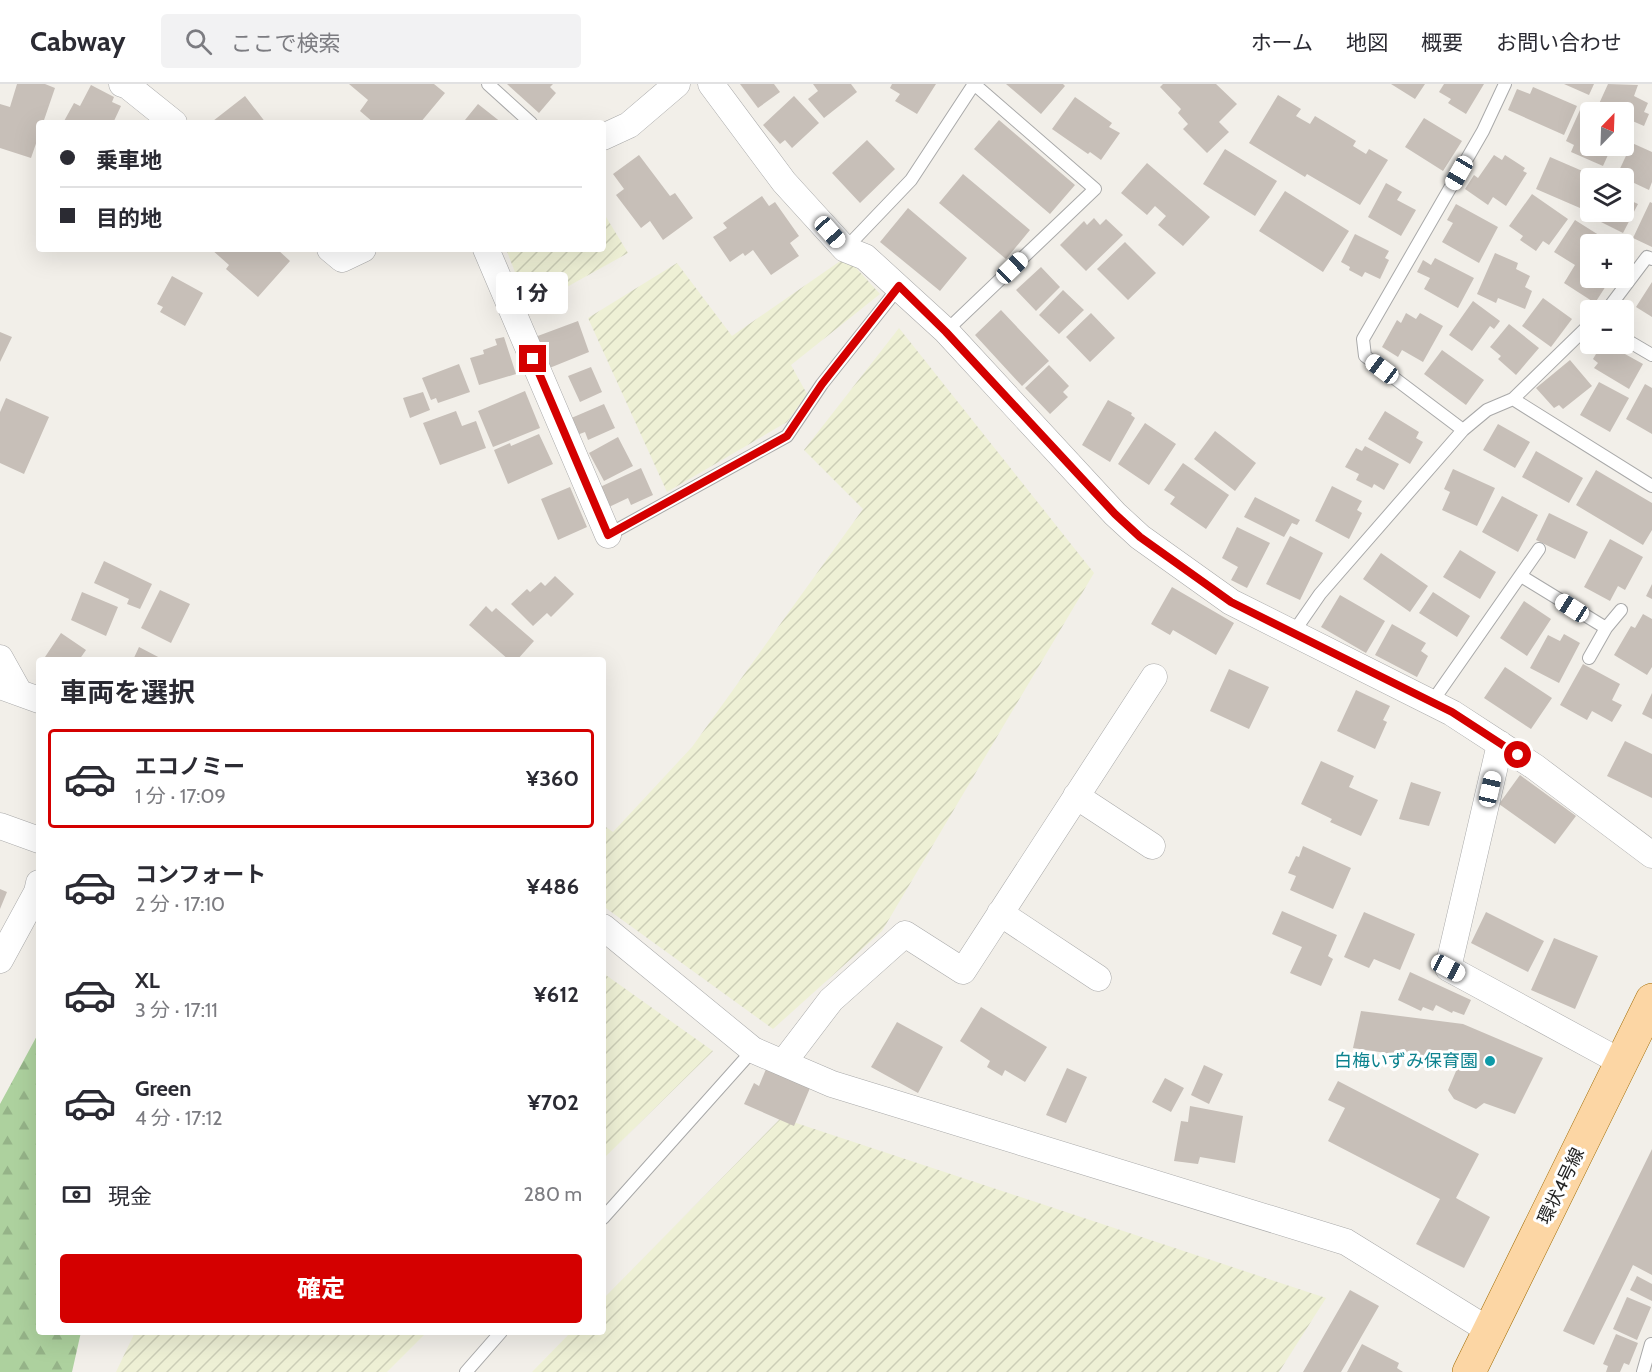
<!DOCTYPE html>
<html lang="ja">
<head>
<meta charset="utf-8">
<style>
	body { margin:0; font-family:Cabin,"Noto Sans JP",sans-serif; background:#f2f2f3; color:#2b2b33; height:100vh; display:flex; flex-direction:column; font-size:22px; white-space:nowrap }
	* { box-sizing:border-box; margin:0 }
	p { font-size:20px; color:#7c7c81 }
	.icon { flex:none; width:33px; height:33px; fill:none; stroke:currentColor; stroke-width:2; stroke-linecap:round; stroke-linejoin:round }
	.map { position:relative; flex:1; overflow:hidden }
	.panel { position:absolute; left:36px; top:573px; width:570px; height:678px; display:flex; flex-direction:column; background:#fff; border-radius:6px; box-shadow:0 6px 24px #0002 }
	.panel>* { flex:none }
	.guide { position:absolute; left:36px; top:36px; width:570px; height:132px; border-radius:6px; box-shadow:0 6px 24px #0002; display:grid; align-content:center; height:132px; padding:0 24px; background:#fff }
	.needle { width:39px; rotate:23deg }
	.controls { position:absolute; left:1580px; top:18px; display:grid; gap:12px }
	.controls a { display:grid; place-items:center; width:54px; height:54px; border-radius:6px; background:#fff; box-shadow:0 6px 24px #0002; font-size:30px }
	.end { position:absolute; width:27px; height:27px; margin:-14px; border:8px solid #d40000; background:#fff; box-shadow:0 0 0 3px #fff }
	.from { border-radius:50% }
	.bubble { position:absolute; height:42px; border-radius:6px; background:#fff; box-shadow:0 6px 24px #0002; font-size:20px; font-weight:800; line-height:42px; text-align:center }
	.car { position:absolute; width:18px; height:36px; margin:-18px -9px; border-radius:8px; box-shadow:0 0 4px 2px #0007; background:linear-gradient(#fff 24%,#345 0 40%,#fff 0 76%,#345 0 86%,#fff 0) }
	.guide b { display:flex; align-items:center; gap:21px; height:57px; font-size:22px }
	.guide b+b { border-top:2px solid #e1e1e2 }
	.guide i { width:15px; height:15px; background:#2b2b33 }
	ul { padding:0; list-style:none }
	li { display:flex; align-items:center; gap:18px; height:99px; margin:0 12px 9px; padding:0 12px; border:3px solid transparent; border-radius:6px }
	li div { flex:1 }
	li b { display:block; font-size:22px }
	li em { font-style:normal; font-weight:800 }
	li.on { border-color:#d40000 }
	li>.icon { width:54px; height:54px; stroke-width:1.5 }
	h2 { padding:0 24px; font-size:27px; line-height:72px }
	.pay { display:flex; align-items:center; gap:15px; height:66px; padding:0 24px; font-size:22px }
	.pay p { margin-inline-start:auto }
	.cta { display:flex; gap:12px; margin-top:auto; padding:12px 24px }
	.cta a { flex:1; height:69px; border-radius:6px; background:#d40000; color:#fff; font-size:24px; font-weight:800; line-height:69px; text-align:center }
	header { display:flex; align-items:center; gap:36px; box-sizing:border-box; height:84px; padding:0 30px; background:#fff; border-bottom:2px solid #e1e1e2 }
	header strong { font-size:28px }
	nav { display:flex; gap:33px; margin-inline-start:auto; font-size:21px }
	.search { width:420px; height:54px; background:#f2f2f3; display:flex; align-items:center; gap:15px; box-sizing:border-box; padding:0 21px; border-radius:6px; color:#7c7c81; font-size:22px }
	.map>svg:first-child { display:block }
	.farmland { fill:url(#farmland-furrows) }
	.forest { fill:url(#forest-firs) }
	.building { fill:#c7bfb8 }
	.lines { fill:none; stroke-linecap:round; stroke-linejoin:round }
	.lane-casing { stroke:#a9a9a9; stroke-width:14 }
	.street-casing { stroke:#a9a9a9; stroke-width:27 }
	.primary-casing { stroke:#a06b00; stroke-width:34 }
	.lane { stroke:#fff; stroke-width:12 }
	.street { stroke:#fff; stroke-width:26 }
	.primary { stroke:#fcd6a4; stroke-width:33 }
	.route { stroke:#d40000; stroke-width:8 }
	.culture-dot { fill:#0f9aa8; stroke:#fff; stroke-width:2 }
	.labels { text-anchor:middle; stroke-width:6; stroke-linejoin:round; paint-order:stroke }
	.culture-label { font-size:18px; fill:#0d838f; stroke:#fff; text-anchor:end }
	.street-label { font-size:18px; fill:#222; stroke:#fff }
</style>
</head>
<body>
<header>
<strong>Cabway</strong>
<div class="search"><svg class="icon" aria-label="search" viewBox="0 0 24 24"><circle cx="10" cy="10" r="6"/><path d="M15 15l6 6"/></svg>ここで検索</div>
<nav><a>ホーム</a><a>地図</a><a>概要</a><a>お問い合わせ</a></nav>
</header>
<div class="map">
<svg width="1652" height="1288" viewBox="0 0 1652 1288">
	<defs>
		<pattern id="farmland-furrows" width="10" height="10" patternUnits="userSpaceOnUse" patternTransform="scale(1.5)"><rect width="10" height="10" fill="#eef0d5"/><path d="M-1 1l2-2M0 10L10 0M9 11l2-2" fill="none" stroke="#ccceb7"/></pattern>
		<pattern id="forest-firs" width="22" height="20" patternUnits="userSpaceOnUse" patternTransform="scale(1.5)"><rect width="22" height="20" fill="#add19e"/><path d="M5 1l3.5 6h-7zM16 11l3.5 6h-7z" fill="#95b388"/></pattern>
	</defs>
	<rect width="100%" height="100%" fill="#f2efe9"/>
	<!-- farmland -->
	<path class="farmland" d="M603 128 628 169 529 224 506 165H603Z
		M846 173 880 210 791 281 807 310 787 338 667 408 588 234 677 179 732 252Z
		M899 244 1094 489 882 847 773 945 603 822V741L613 748 692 663 863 425 804 366Z
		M603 889 713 967 603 1075Z
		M781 1034 1326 1214 1279 1288H532L571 1248H603V1215Z
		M135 1248H427L387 1288H116Z"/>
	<!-- forest -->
	<path class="forest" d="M39 948V1248H81L72 1288H0V1020Z"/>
	<!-- building -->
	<path class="building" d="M17 0H45L55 4 43 39H39V51L31 74 0 64V20L10 23Z
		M349 0H434L445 9 420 39H395L391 36 389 39H374L360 27 368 16Z
		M507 0H553L550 3 556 9 539 29Z
		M740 0H774L780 8 758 24Z
		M813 0H851L857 8 824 34 808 15 818 7Z
		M892 0H936L917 30 895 17 900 10 890 4Z
		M1006 0H1063L1065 2 1041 30Z
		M1163 0H1216L1237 20 1219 38 1229 48 1207 69 1183 45 1188 40 1178 29 1181 25 1160 3Z
		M1391 0H1425L1415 15Z
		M1444 0H1484L1466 30 1448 19 1451 15 1439 8Z
		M1564 0H1594L1589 11Z
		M1608 0 1638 1 1634 12 1648 19 1644 28 1649 30 1644 42 1623 33V28H1613L1598 22Z
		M91 1 114 13 112 18 121 22 113 39H63L74 19 80 22Z
		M1533 3 1577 22 1564 51 1508 26 1517 5 1530 10Z
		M1278 11 1301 25 1296 32 1310 40 1315 32 1356 57 1353 62 1366 70 1369 65 1388 76 1360 121 1307 90 1305 93 1249 59Z
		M245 12 266 39H215L213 37Z
		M794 12 819 39 792 64 785 56 780 60 763 41Z
		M1075 13 1112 39 1109 43 1120 49 1101 76 1090 68 1088 70 1052 45Z
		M478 20 502 39H469L465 36Z
		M1580 26 1590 30V62H1612L1603 82 1571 68 1574 61 1566 57Z
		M1424 34 1462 57 1443 87 1405 63Z
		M999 36 1075 101 1050 130 974 65Z
		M867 56 895 85 860 119 832 89Z
		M1632 59 1652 68V98L1649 106 1617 91Z
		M1225 65 1277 97 1255 132 1203 100Z
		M639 71 670 112 675 109 693 134 663 156 650 137 641 144 616 111 624 105 613 90Z
		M1494 71 1502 76 1505 71 1525 84 1523 87 1527 89 1506 122 1493 113 1488 121 1465 105 1474 91 1478 94Z
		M1550 73 1594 92 1593 94H1590V102L1580 124 1536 105Z
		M1147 79 1210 133 1183 162 1158 141 1166 132 1155 122 1147 131 1121 109Z
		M963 90 1030 146 1006 175 939 119Z
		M1386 99 1402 108 1397 116 1416 126 1401 152 1368 133Z
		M1285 107 1349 147 1323 188 1259 147Z
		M1532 110 1568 135 1549 161 1543 157 1536 167 1520 156 1523 152 1509 142Z
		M762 112 769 122 775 118 799 152 790 159 799 172 771 191 753 166 745 172 743 169 730 178 713 153 727 144 723 139Z
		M1623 113 1638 120 1623 149 1591 133 1594 128H1623Z
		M1650 118 1652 119V163L1633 154Z
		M1456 120 1498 143 1479 179 1442 158 1453 139 1447 136Z
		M908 124 967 174 940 207 880 158Z
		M1094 134 1100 141 1106 135 1123 151 1086 187 1060 161 1084 137 1087 141Z
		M1575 136 1613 160H1590V194H1611L1595 219 1564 199 1575 181 1554 168Z
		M1355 150 1389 167 1385 174 1389 176 1380 195 1365 188 1362 193 1349 186 1350 183 1341 178Z
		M1125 158 1156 189 1128 216 1097 185Z
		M211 165H277L290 177 258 213 226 185 229 181Z
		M1495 169 1518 179 1516 185 1530 192 1525 203 1532 207 1525 225 1498 214 1496 219 1477 210Z
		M1435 174 1474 194 1458 224 1424 205 1430 194 1417 188 1423 176 1431 181Z
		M1041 183 1060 203 1036 227 1016 206Z
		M172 192 203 209 185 242 160 228 163 223 157 220Z
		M1652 198V233L1636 223Z
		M1063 206 1084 226 1059 250 1039 231Z
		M1543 214 1572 235 1551 263 1522 242Z
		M1473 217 1500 237 1494 245 1490 242 1472 267 1449 251Z
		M1001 226 1049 277 1022 302 975 251Z
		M1091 229 1115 254 1090 278 1066 253Z
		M1406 229 1416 235 1420 229 1443 242 1423 278 1402 266 1398 273 1382 263 1397 236 1401 239Z
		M578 237 589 268 547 285 535 253Z
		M1509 240 1539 264 1516 291 1498 275 1501 272 1490 263Z
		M0 248 12 253 0 278Z
		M504 253 516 290 479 301 470 274 484 270 483 266 497 261 495 255Z
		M1602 260H1607L1643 280 1629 305 1594 284 1598 279 1593 275Z
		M1442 266 1484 296 1466 321 1424 290Z
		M1570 276 1592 302 1563 325 1559 321 1554 324 1536 304Z
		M459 280 470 308 438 319 436 314 431 316 422 294Z
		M1049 281 1069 302 1063 308 1068 313 1050 330 1025 304Z
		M591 283 602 308 580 318 568 292Z
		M1599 298 1629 314 1610 348 1580 331Z
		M1645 300 1652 304V350L1626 335Z
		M525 307 540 344 493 363 478 327Z
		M423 308 430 326 410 334 403 314Z
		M6 314 49 333 24 390 0 379V328Z
		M1108 316 1132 329 1131 331 1135 334 1110 378 1082 361Z
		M604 320 615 344 588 356 585 348 577 351 569 335Z
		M456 327 462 342 476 337 486 364 440 381 423 339Z
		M1385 327 1419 348 1416 354 1423 358 1410 380 1368 355Z
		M1145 339 1176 360 1149 401 1118 380Z
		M1498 340 1530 358 1515 384 1483 366Z
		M1215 347 1256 379 1235 407 1194 375Z
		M539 350 553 380 508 400 494 366 510 359 511 362Z
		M618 353 633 382 604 397 589 369Z
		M1365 362 1399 380 1384 406 1374 400 1372 404 1356 396 1359 390 1345 383 1356 364 1362 367Z
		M1536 367 1583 394 1569 419 1522 393Z
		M1183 379 1229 411 1206 445 1170 420 1175 413 1164 406Z
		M641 384 653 411 631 421 628 414 609 423 600 403Z
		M1453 385 1495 404 1477 442 1442 426 1450 408 1444 405Z
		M1596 386 1652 419V446L1643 461 1576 421Z
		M1332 402 1362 417 1357 426 1362 429 1349 455 1315 437Z
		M570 403 587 443 558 456 541 415Z
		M1502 412 1538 431 1518 468 1482 448Z
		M1255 413 1300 436 1297 441 1292 439 1284 453 1244 433Z
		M1549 429 1588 448 1575 475 1536 456Z
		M1237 443 1270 459 1247 504 1231 496 1238 483 1222 474Z
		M1290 452 1323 469 1300 516 1266 500Z
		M1610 455 1643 473 1625 506 1618 502 1610 517 1584 503Z
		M1460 466 1496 488 1480 515 1443 493Z
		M1381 469 1428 502 1410 528 1363 495Z
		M104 477 152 500 140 525 127 520 129 515 94 499Z
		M555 492 574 510 551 533 547 529 533 542 511 520 527 505 530 508 541 498 545 502Z
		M1652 500V515L1646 512Z
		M1172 503 1234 539 1216 571 1173 546 1170 551 1151 540Z
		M160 506 190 520 171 559 141 544Z
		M82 508 118 523 106 552 71 536Z
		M1433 508 1470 532 1457 553 1419 529Z
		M1340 511 1385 537 1366 569 1321 543Z
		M1524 517 1551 535 1527 572 1500 554Z
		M486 522 492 528 496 524 534 557 517 576H509L469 541Z
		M1643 530 1652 535V583L1647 591 1614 571 1631 542 1635 544Z
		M1392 540 1426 559 1421 567 1428 572 1417 593 1375 571Z
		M61 549 86 566 79 576H43Z
		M1564 550 1580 559 1559 599 1530 584 1548 551 1560 557Z
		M139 563 164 576H133Z
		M1583 580 1620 600 1612 616 1622 621 1612 638 1592 627 1587 636 1560 621Z
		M1505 583 1552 614 1531 645 1484 614Z
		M1229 585 1269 603 1249 645 1210 627Z
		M1356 606 1390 622 1383 636 1387 638 1375 665 1337 647Z
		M1652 609V635L1642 630Z
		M1625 657 1652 670V714L1607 692Z
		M1321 677 1354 692 1349 703 1378 716 1361 752 1330 738 1332 735 1301 720Z
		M1520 691 1576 732 1555 760 1499 720Z
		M1411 698 1441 708 1429 742 1399 735Z
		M1303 762 1351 784 1333 825 1290 806 1296 792 1288 789 1296 772 1299 773Z
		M0 805 7 808 0 825Z
		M1282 827 1337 851 1328 872 1333 875 1321 902 1290 889 1302 863 1272 850Z
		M1364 828 1415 850 1400 886 1374 875 1369 884 1344 873Z
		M1486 828 1544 857 1528 888 1471 859Z
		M1554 854 1598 872 1575 925 1531 906Z
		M1410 888 1471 916 1464 931 1453 927 1452 929 1436 921 1433 927 1423 923 1421 927 1398 916Z
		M981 923 1047 963 1025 998 1005 986 1002 992 987 983 990 977 960 957Z
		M1361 927 1463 940 1543 974 1515 1030 1484 1019 1476 1025 1454 1015 1448 1006 1459 980 1353 964Z
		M897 938 943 963 918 1009 871 983Z
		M1204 981 1223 990 1209 1020 1191 1011Z
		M1067 984 1087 993 1066 1039 1046 1031Z
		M766 985 810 1004 794 1042 744 1020 754 999 759 1002Z
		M1165 994 1184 1004 1171 1028 1152 1018Z
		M1338 997 1479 1070 1456 1114 1490 1133 1464 1184 1416 1160 1440 1115 1328 1057 1345 1024 1328 1016Z
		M1190 1022 1243 1032 1235 1079 1200 1073 1198 1080 1174 1077 1181 1037 1188 1038Z
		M1652 1065V1191L1633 1181 1594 1261 1563 1247Z
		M1637 1192 1652 1200V1217L1630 1206Z
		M1350 1206 1379 1222 1341 1288H1303Z
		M1627 1213 1651 1223 1637 1256 1613 1245Z
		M1616 1250 1638 1259 1629 1281 1624 1279 1620 1288H1606L1608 1282 1603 1280Z
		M1362 1260 1399 1279 1397 1284 1403 1288H1347Z"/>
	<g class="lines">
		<!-- lane casing -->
		<g class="lane-casing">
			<path id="lane" d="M488 0 531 39
				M845 165 911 96 974 0 1095 105 946 247
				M1607 226 1647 173 1652 175
				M1623 254 1652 271
				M1513 315 1652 402
				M1463 346 1365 272 1363 255 1483 47 1505 0
				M608 451 787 352 822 300 899 203
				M1521 492 1606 544 1589 574
				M1606 544 1621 526
				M1293 549 1320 510 1463 346 1487 326 1513 315 1585 245 1590 242
				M1432 618 1539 465
				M603 1134 753 966
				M466 1288 501 1248
				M1643 1288 1651 1260"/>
		</g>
		<!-- street casing -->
		<g class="street-casing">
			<path id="street" d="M122 0 128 2 174 39
				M711 0 784 98 845 165 865 173 946 247 1115 430 1140 453 1231 518 1452 629 1535 683 1652 771
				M603 53 629 41 677 0
				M330 165 342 175 363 165
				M486 165 608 451
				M0 574 19 608
				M0 602 39 616
				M1500 660 1448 884 1621 978
				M1076 712 1152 762
				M0 742 39 756
				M1000 829 1098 894
				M603 843 753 966 832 1000 1346 1158 1490 1247
				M0 876 37 808 39 799
				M783 979 831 916 905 850 963 887 1154 593"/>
		</g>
		<!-- primary casing -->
		<g class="primary-casing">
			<path id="primary" d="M1469 1288 1652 916"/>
		</g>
		<!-- lane -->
		<use href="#lane" class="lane"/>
		<!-- street -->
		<use href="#street" class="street"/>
		<!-- primary -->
		<use href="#primary" class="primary"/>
	</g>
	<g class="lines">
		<!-- route -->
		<path class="route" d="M533 275 608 451 787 352 822 300 899 202 946 248 1115 430 1140 453 1231 518 1452 628 1518 671"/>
	</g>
	<!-- markers -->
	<circle class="culture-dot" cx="1490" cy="977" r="6"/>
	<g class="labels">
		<!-- culture labels -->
		<g class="culture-label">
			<text x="1478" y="983">白梅いずみ保育園</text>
		</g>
		<!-- street labels -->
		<g class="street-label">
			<text transform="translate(1561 1102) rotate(-64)" y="6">環状4号線</text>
		</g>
	</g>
</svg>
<div class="controls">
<a><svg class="needle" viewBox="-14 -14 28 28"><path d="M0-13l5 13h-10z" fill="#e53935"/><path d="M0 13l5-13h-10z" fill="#7c7c81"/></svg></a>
<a><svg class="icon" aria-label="layers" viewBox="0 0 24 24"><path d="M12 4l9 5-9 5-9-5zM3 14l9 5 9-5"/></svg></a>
<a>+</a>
<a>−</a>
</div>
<i class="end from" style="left:1518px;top:671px"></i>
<i class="end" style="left:533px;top:275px"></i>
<div class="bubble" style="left:496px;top:188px;width:72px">1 分</div>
<i class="car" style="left:1459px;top:89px;rotate:210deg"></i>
<i class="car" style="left:830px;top:148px;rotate:138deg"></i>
<i class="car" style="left:1012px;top:184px;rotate:46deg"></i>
<i class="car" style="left:1382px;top:285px;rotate:307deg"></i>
<i class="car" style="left:1572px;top:524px;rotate:302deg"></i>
<i class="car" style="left:1490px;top:705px;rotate:13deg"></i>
<i class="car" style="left:1448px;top:884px;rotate:118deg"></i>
<div class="guide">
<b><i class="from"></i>乗車地</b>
<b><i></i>目的地</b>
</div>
<section class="panel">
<h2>車両を選択</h2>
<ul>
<li class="on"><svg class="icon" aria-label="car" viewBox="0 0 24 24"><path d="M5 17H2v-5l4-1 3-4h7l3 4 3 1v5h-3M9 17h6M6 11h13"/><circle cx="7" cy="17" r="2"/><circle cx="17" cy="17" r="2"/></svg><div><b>エコノミー</b><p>1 分 · 17:09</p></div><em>¥360</em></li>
<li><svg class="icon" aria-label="car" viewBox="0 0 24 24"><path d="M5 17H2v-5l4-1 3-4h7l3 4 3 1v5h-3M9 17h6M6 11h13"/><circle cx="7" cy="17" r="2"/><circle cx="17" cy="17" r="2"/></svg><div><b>コンフォート</b><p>2 分 · 17:10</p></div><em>¥486</em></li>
<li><svg class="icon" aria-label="car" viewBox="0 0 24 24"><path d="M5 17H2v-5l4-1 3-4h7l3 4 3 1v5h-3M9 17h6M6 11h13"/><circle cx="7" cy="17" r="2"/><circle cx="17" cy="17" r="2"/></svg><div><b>XL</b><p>3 分 · 17:11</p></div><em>¥612</em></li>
<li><svg class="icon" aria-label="car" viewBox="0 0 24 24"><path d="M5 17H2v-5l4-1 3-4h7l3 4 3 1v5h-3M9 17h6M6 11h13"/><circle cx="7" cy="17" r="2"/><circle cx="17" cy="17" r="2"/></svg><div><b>Green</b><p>4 分 · 17:12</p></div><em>¥702</em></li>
</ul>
<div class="pay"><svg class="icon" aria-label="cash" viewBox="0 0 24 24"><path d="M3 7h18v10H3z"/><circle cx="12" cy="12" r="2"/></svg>現金<p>280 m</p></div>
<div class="cta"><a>確定</a></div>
</section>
</div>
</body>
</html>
